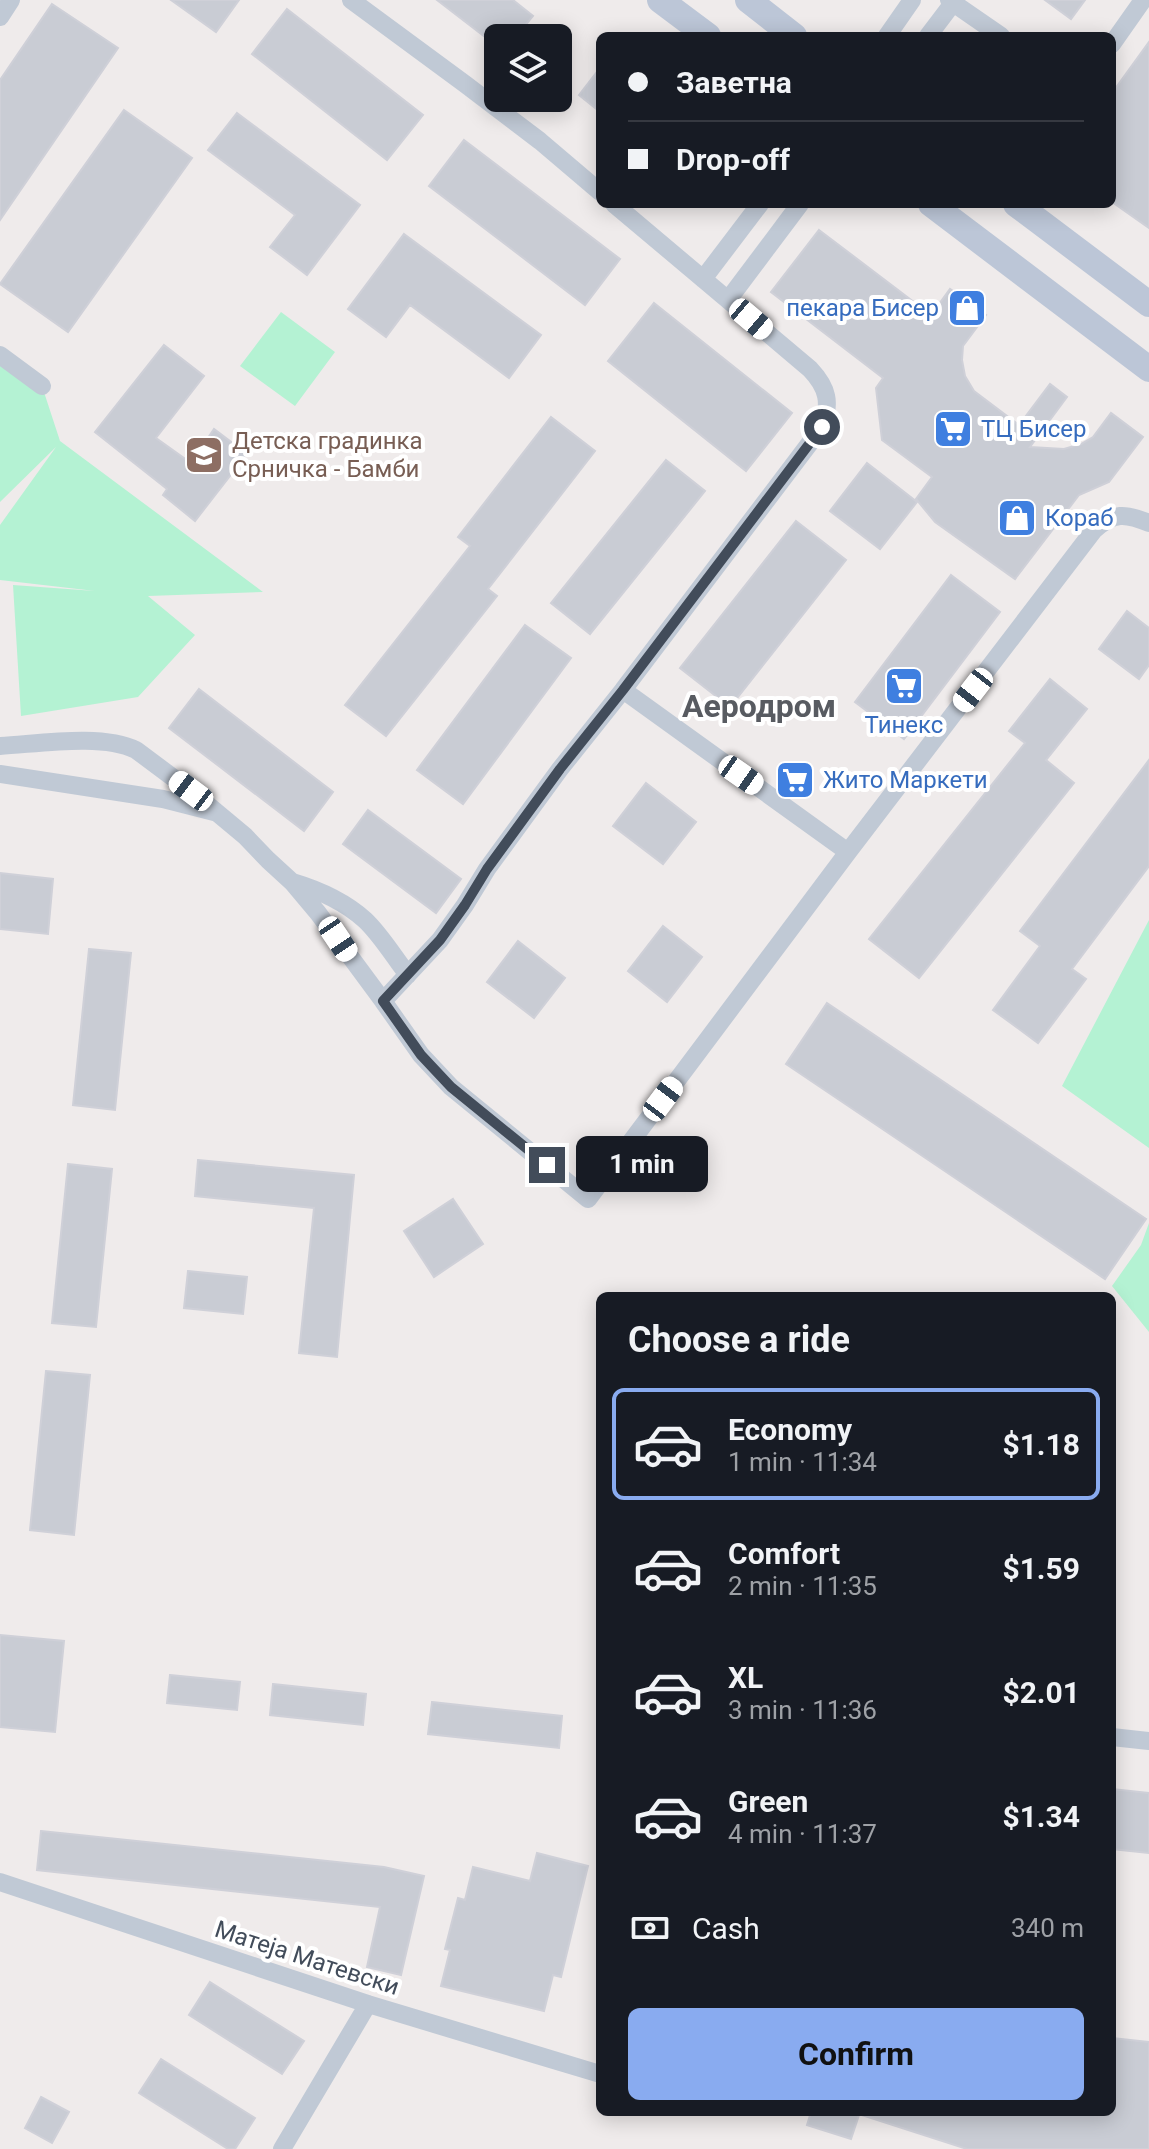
<!DOCTYPE html>
<html lang="en">
<head>
<meta charset="utf-8">
<style>
	body { margin:0; font-family:Roboto,sans-serif; background:#242831; color:#f1f3f6; height:100vh; display:flex; flex-direction:column; font-size:30px; white-space:nowrap }
	* { box-sizing:border-box; margin:0 }
	p { font-size:26px; color:#9ea1a6 }
	.icon { flex:none; width:44px; height:44px; fill:none; stroke:currentColor; stroke-width:2; stroke-linecap:round; stroke-linejoin:round }
	.map { position:relative; flex:1; overflow:hidden }
	.details { position:absolute; left:596px; top:1292px; width:520px; height:824px; display:flex; flex-direction:column; background:#171b24; border-radius:12px; box-shadow:0 4px 20px #0003 }
	.details>* { flex:none }
	.banner { position:absolute; left:596px; top:32px; width:520px; height:176px; border-radius:12px; box-shadow:0 4px 20px #0003; display:grid; align-content:center; height:176px; padding:0 32px; background:#171b24 }
	.tools { position:absolute; left:484px; top:24px; display:grid; gap:16px }
	.tools a { display:grid; place-items:center; width:88px; height:88px; border-radius:12px; background:#171b24; box-shadow:0 4px 20px #0003; font-size:40px }
	.end { position:absolute; width:36px; height:36px; margin:-18px; border:10px solid #424c5a; background:#fff; box-shadow:0 0 0 4px #fff }
	.from { border-radius:50% }
	.bubble { position:absolute; height:56px; border-radius:12px; background:#171b24; box-shadow:0 4px 20px #0003; font-size:26px; font-weight:700; line-height:56px; text-align:center }
	.car { position:absolute; width:24px; height:48px; margin:-24px -12px; border-radius:10px; box-shadow:0 0 6px 2px #0007; background:linear-gradient(#fff 24%,#345 0 40%,#fff 0 76%,#345 0 86%,#fff 0) }
	.banner b { display:flex; align-items:center; gap:28px; height:76px; font-size:30px }
	.banner b+b { border-top:2px solid #363941 }
	.banner i { width:20px; height:20px; background:#f1f3f6 }
	ul { padding:0; list-style:none }
	li { display:flex; align-items:center; gap:24px; height:112px; margin:0 16px 12px; padding:0 16px; border:4px solid transparent; border-radius:12px }
	li div { flex:1 }
	li b { display:block; font-size:30px }
	li em { font-style:normal; font-weight:700 }
	li.selected { border-color:#89abf0 }
	li>.icon { width:72px; height:72px; stroke-width:1.5 }
	h2 { padding:0 32px; font-size:36px; line-height:96px }
	.pay { display:flex; align-items:center; gap:20px; height:88px; padding:0 32px; font-size:30px }
	.pay p { margin-inline-start:auto }
	.button { display:flex; gap:16px; margin-top:auto; padding:16px 32px }
	.button a { flex:1; height:92px; border-radius:12px; background:#89abf0; color:#111; font-size:32px; font-weight:700; line-height:92px; text-align:center }
	.map>svg:first-child { display:block }
	.green { fill:#b4f2d3 }
	.building { fill:#c9ccd4; stroke:#cfd0d8; stroke-width:2 }
	.lines { fill:none; stroke-linecap:round; stroke-linejoin:round }
	.street { stroke:#c0c9d5; stroke-width:18 }
	.secondary { stroke:#bcc6d7; stroke-width:26 }
	.route { stroke:#424c5a; stroke-width:10 }
	.labels { text-anchor:middle; stroke-width:8; stroke-linejoin:round; paint-order:stroke }
	.shop-label { font-size:24px; fill:#366cbe; stroke:#fff; text-anchor:start }
	.education-label { font-size:24px; fill:#785e54; stroke:#fff; text-anchor:start }
	.street-label { font-size:24px; fill:#424c5a; stroke:#fff }
	.district-label { font-size:32px; font-weight:bold; fill:#585b61; stroke:#fff }
</style>
</head>
<body>
<div class="map">
<svg width="1149" height="2149" viewBox="0 0 1149 2149">
	<rect width="100%" height="100%" fill="#efebeb"/>
	<!-- green -->
	<path class="green" d="M281 312 335 352 295 406 240 366Z
		M0 355 42 386 60 441 263 592 148 596 195 635 138 697 21 716 13 585 95 591 0 580V525L56 447 0 502Z
		M1149 920V1148L1062 1086Z
		M1149 1223V1332L1112 1286 1141 1245Z"/>
	<!-- building -->
	<path class="building" d="M171 0H239L216 32Z
		M437 0H513L533 16 515 38H498V47Z
		M1045 0H1085L1071 19Z
		M52 4 118 48 0 220V80Z
		M287 9 423 115 387 160 252 54Z
		M1149 42V228L1112 202V93Z
		M600 68V112L579 95Z
		M124 110 192 158 68 332 0 284Z
		M237 113 360 205 307 275 270 247 295 215 208 150Z
		M464 140 620 259 585 305 429 186Z
		M819 230 931 315 950 289 986 315 963 346 962 360 965 376 974 391 1019 425 1050 384 1067 397 1030 447 1064 449 1081 444 1093 437 1111 413 1143 437 1109 482 1079 495 1015 579 935 522 916 499 932 477 882 440 876 388 883 378 771 292Z
		M404 234 541 335 509 378 410 305 386 337 348 309Z
		M654 303 792 413 746 471 608 361Z
		M164 345 204 376 156 438 191 463 214 429 247 454 195 521 163 495 167 489 95 432Z
		M551 417 595 451 488 589 497 596 386 736 345 705 470 546 458 537Z
		M666 460 705 491 590 634 551 603Z
		M867 463 917 502 880 549 830 511Z
		M796 521 846 560 730 707 680 668Z
		M951 575 1000 612 904 739 855 702Z
		M1127 611 1149 628V665L1139 679 1099 649Z
		M525 625 571 658 463 804 417 770Z
		M1050 679 1087 709 1046 760 1074 783 919 978 869 939 1025 743 1009 731Z
		M199 689 333 792 304 831 169 728Z
		M1149 760V866L1072 969 1086 979 1038 1043 993 1010 1040 946 1020 931Z
		M646 783 696 822 663 864 613 826Z
		M368 810 461 879 436 913 343 844Z
		M0 873 53 879 48 934 0 929Z
		M663 926 702 957 667 1002 628 971Z
		M518 941 565 978 534 1018 487 982Z
		M89 949 131 953 115 1110 73 1105Z
		M827 1003 1146 1219 1105 1279 786 1064Z
		M198 1160 354 1175 337 1357 299 1353 314 1208 195 1196Z
		M68 1164 112 1169 96 1327 52 1323Z
		M453 1199 483 1244 434 1277 404 1231Z
		M188 1271 247 1277 243 1314 184 1308Z
		M46 1371 90 1375 74 1535 30 1530Z
		M0 1635 64 1641 55 1732 0 1727Z
		M170 1675 240 1682 237 1710 167 1703Z
		M273 1684 366 1694 363 1725 270 1715Z
		M432 1702 562 1716 559 1748 428 1734Z
		M1112 1789 1149 1793V1853L1112 1849Z
		M41 1831 384 1867 424 1876 401 1975 367 1967 380 1907 37 1870Z
		M537 1853 588 1866 561 1977 553 1975 544 2011 441 1986 450 1950 445 1949 458 1898 465 1900 473 1867 530 1881Z
		M210 1982 304 2041 282 2074 189 2015Z
		M1112 2038 1149 2042V2149H967L862 2115 863 2112H1112Z
		M161 2059 255 2118 235 2149H228L139 2093Z
		M41 2097 69 2112 52 2143 25 2128Z
		M811 2112H860L851 2139 807 2125Z"/>
	<g class="lines">
		<!-- street -->
		<path class="street" d="M351 0 465 84 540 141 600 192
			M949 0 1001 36
			M0 17 11 0
			M887 36 912 0
			M928 36 953 3
			M1112 44 1143 0
			M614 204 810 369C828 388 831 403 822 427L623 690 560 769 487 869 465 905 440 940 383 1001 421 1055 451 1087 588 1199 848 852 1094 530C1114 512 1125 513 1149 523
			M703 279 760 204
			M728 300 800 204
			M0 355 42 386
			M623 690 848 852
			M0 746C38 744 102 733 136 750L191 791 245 836 268 860 292 882 318 913 383 1001
			M0 774 163 799 214 812
			M292 882C319 890 344 901 365 920 381 935 394 957 408 975
			M1112 1737 1149 1741
			M0 1882 368 2004 600 2074
			M282 2149 368 2004"/>
		<!-- secondary -->
		<path class="secondary" d="M660 0 708 36
			M748 0 794 36
			M931 204 1149 369
			M1016 204 1149 304"/>
	</g>
	<g class="lines">
		<!-- route -->
		<path class="route" d="M547 1165 451 1087 421 1055 383 1001 440 940 465 905 487 869 560 769 623 690 822 427"/>
	</g>
	<!-- icons -->
	<defs>
		<g id="shop-square" transform="scale(2)"><rect x="-9" y="-9" width="18" height="18" rx="4" fill="#3f7fe0" stroke="#fff"/><path d="M-5-2.5h2.3a2.7 3.5 0 0 1 5.4 0H5L5.5 6h-11ZM-1.5-2.5h3a1.5 2.3 0 0 0-3 0Z" fill="#fff"/></g>
		<g id="supermarket-square" transform="scale(2)"><rect x="-9" y="-9" width="18" height="18" rx="4" fill="#3f7fe0" stroke="#fff"/><path d="M-6-5.5h2.5l.6 2H6L4.5 2H-2.5L-4.4-4H-6ZM-1.5 3.2a1.3 1.3 0 1 0 .1 0ZM3 3.2a1.3 1.3 0 1 0 .1 0Z" fill="#fff"/></g>
		<g id="school-square" transform="scale(2)"><rect x="-9" y="-9" width="18" height="18" rx="4" fill="#8d6e63" stroke="#fff"/><path d="M0-5L7-2L0 1L-7-2ZM-4 1L0 2.5L4 1V4Q0 6-4 4Z" fill="#fff"/></g>
	</defs>
	<g fill-rule="evenodd">
		<use href="#shop-square" x="967" y="308"/>
		<use href="#supermarket-square" x="953" y="429"/>
		<use href="#school-square" x="204" y="455"/>
		<use href="#shop-square" x="1017" y="518"/>
		<use href="#supermarket-square" x="904" y="686"/>
		<use href="#supermarket-square" x="795" y="780"/>
	</g>
	<g class="labels">
		<!-- shop labels -->
		<g class="shop-label">
			<text x="939" y="316" text-anchor="end">пекара Бисер</text>
			<text x="981" y="437">ТЦ Бисер</text>
			<text x="1045" y="526">Кораб</text>
			<text x="904" y="733" text-anchor="middle">Тинекс</text>
			<text x="823" y="788">Жито Маркети</text>
		</g>
		<!-- education labels -->
		<g class="education-label">
			<text x="232" y="449">Детска градинка<tspan x="232" dy="28">Срничка - Бамби</tspan></text>
		</g>
		<!-- street labels -->
		<g class="street-label">
			<text transform="translate(307 1958) rotate(18)" y="8">Матеја Матевски</text>
		</g>
		<!-- district labels -->
		<g class="district-label">
			<text x="759" y="717">Аеродром</text>
		</g>
	</g>
</svg>
<div class="tools">
<a><svg class="icon" aria-label="layers" viewBox="0 0 24 24"><path d="M12 4l9 5-9 5-9-5zM3 14l9 5 9-5"/></svg></a>
</div>
<i class="end from" style="left:822px;top:427px"></i>
<i class="end" style="left:547px;top:1165px"></i>
<div class="bubble" style="left:576px;top:1136px;width:132px">1 min</div>
<i class="car" style="left:751px;top:319px;rotate:130deg"></i>
<i class="car" style="left:973px;top:690px;rotate:218deg"></i>
<i class="car" style="left:741px;top:775px;rotate:125deg"></i>
<i class="car" style="left:191px;top:791px;rotate:307deg"></i>
<i class="car" style="left:338px;top:939px;rotate:146deg"></i>
<i class="car" style="left:663px;top:1099px;rotate:37deg"></i>
<div class="banner">
<b><i class="from"></i>Заветна</b>
<b><i></i>Drop-off</b>
</div>
<section class="details">
<h2>Choose a ride</h2>
<ul>
<li class="selected"><svg class="icon" aria-label="car" viewBox="0 0 24 24"><path d="M5 17H2v-5l4-1 3-4h7l3 4 3 1v5h-3M9 17h6M6 11h13"/><circle cx="7" cy="17" r="2"/><circle cx="17" cy="17" r="2"/></svg><div><b>Economy</b><p>1 min · 11:34</p></div><em>$1.18</em></li>
<li><svg class="icon" aria-label="car" viewBox="0 0 24 24"><path d="M5 17H2v-5l4-1 3-4h7l3 4 3 1v5h-3M9 17h6M6 11h13"/><circle cx="7" cy="17" r="2"/><circle cx="17" cy="17" r="2"/></svg><div><b>Comfort</b><p>2 min · 11:35</p></div><em>$1.59</em></li>
<li><svg class="icon" aria-label="car" viewBox="0 0 24 24"><path d="M5 17H2v-5l4-1 3-4h7l3 4 3 1v5h-3M9 17h6M6 11h13"/><circle cx="7" cy="17" r="2"/><circle cx="17" cy="17" r="2"/></svg><div><b>XL</b><p>3 min · 11:36</p></div><em>$2.01</em></li>
<li><svg class="icon" aria-label="car" viewBox="0 0 24 24"><path d="M5 17H2v-5l4-1 3-4h7l3 4 3 1v5h-3M9 17h6M6 11h13"/><circle cx="7" cy="17" r="2"/><circle cx="17" cy="17" r="2"/></svg><div><b>Green</b><p>4 min · 11:37</p></div><em>$1.34</em></li>
</ul>
<div class="pay"><svg class="icon" aria-label="cash" viewBox="0 0 24 24"><path d="M3 7h18v10H3z"/><circle cx="12" cy="12" r="2"/></svg>Cash<p>340 m</p></div>
<div class="button"><a>Confirm</a></div>
</section>
</div>
</body>
</html>
